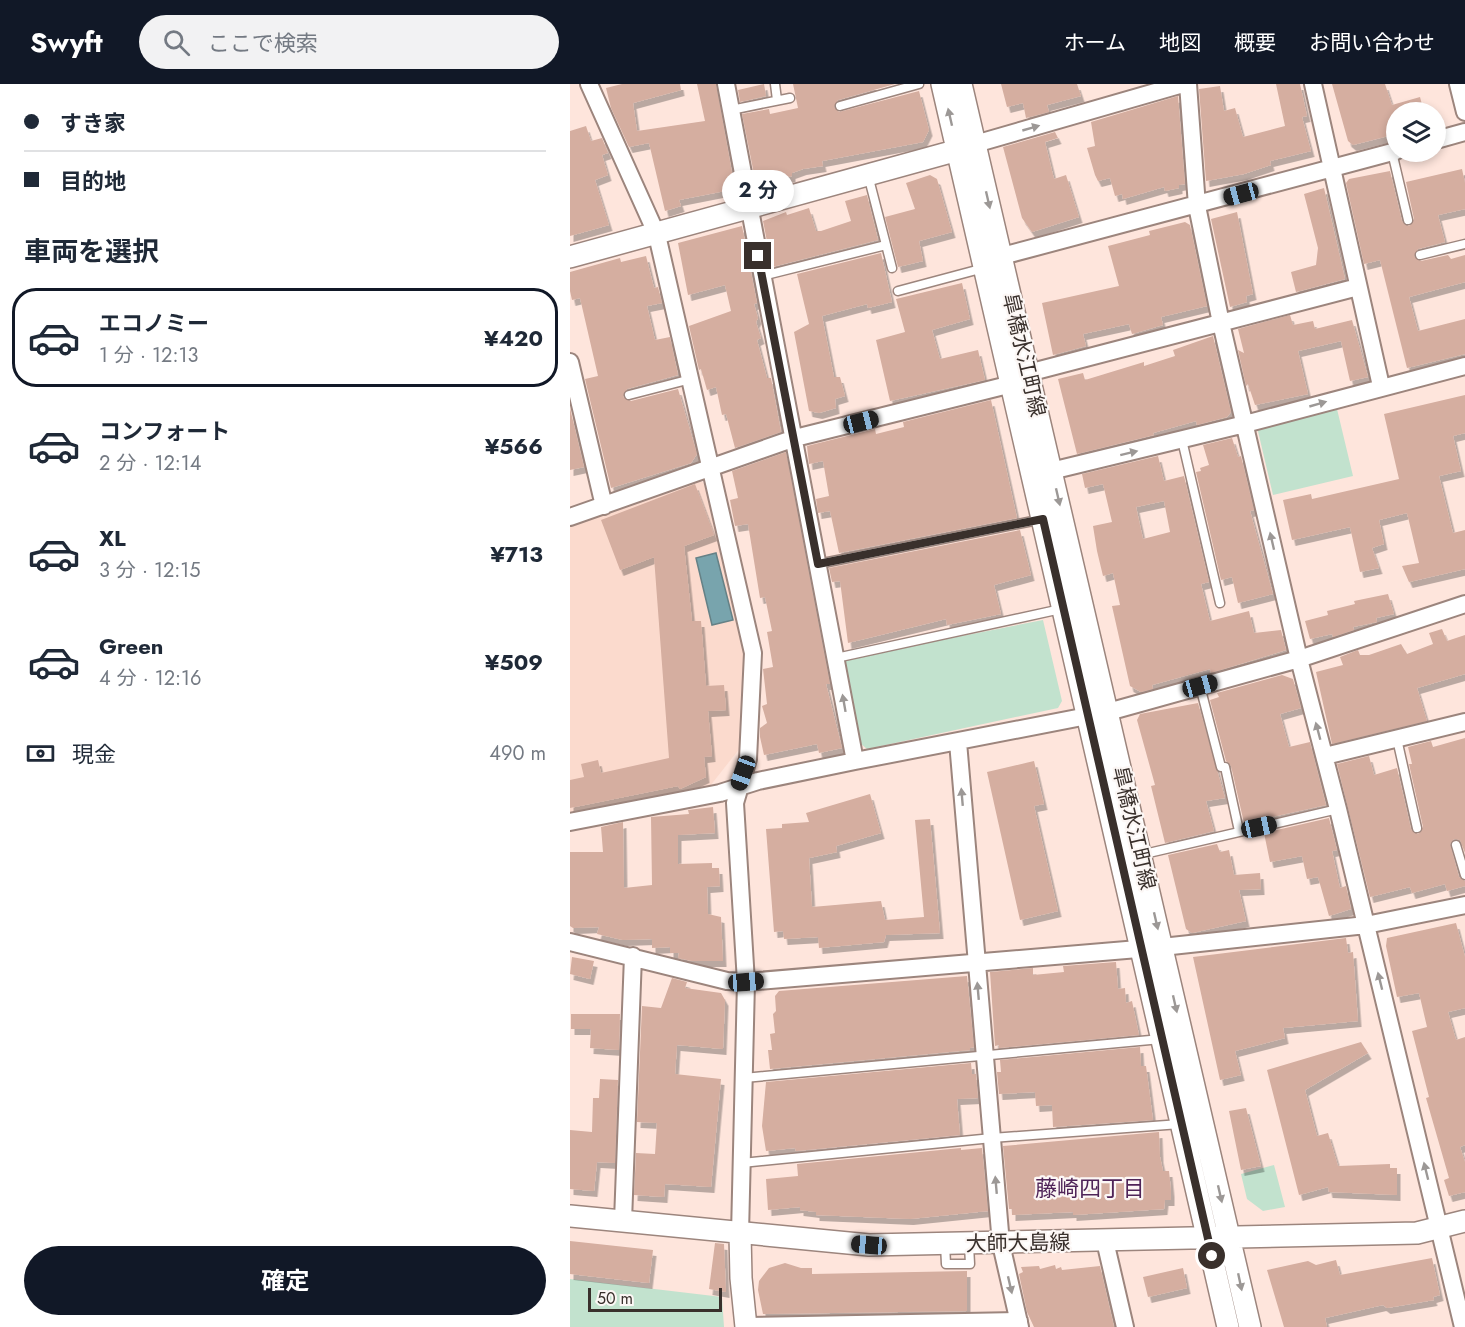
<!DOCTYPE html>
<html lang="ja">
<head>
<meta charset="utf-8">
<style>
	body { margin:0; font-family:Jost,"Noto Sans JP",sans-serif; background:#f2f2f3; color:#1f2937; height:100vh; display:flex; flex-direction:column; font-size:22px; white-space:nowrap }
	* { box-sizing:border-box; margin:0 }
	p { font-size:20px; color:#747a83 }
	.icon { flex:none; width:33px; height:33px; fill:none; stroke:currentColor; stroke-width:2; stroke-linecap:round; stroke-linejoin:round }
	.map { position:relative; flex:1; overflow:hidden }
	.sheet { display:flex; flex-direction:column; background:#fff; width:570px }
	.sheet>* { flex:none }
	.top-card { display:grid; align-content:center; height:132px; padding:0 24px; background:#fff }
	.buttons { position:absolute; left:816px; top:18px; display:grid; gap:12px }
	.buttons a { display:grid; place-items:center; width:60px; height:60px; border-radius:50%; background:#fff; box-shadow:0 3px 9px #0003; font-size:30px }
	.scale { position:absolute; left:18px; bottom:15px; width:134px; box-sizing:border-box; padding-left:6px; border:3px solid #39302c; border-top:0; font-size:16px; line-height:21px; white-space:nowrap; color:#39302c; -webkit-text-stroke:4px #fcf7f5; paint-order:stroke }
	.end { position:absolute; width:27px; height:27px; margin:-14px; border:8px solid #39302c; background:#fff; box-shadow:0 0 0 3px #fff }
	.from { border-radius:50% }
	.bubble { position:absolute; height:42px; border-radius:21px; background:#fff; box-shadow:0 3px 9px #0003; font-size:20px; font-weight:700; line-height:42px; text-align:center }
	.car { position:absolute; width:18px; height:36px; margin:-18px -9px; border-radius:8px; box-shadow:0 0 4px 2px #0007; background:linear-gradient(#222 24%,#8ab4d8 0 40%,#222 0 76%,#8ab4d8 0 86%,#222 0) }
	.top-card b { display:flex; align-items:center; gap:21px; height:57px; font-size:22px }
	.top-card b+b { border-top:2px solid #e0e1e3 }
	.top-card i { width:15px; height:15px; background:#1f2937 }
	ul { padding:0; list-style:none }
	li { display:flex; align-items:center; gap:18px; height:99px; margin:0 12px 9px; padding:0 12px; border:3px solid transparent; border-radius:24px }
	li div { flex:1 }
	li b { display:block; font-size:22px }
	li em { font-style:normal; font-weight:700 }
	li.on { border-color:#111827 }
	li>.icon { width:54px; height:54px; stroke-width:1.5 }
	h2 { padding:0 24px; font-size:27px; line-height:72px }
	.pay { display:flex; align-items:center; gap:15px; height:66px; padding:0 24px; font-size:22px }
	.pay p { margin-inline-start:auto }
	.button { display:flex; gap:12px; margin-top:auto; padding:12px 24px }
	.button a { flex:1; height:69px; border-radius:36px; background:#111827; color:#fff; font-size:24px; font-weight:700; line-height:69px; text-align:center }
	header { display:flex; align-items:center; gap:36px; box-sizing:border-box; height:84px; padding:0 30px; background:#111827; color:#fff }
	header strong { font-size:28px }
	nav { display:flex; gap:33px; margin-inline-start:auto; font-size:21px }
	.search { width:420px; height:54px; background:#f2f2f3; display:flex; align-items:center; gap:15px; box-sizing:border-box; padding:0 21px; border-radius:33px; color:#747a83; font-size:22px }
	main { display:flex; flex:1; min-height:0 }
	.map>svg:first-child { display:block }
	.built { fill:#fbdacd }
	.green { fill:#c2e2ce }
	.water { fill:#78a4ad; stroke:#658186; stroke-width:1.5 }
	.building { fill:#d5aea0; fill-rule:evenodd; filter:url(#shadow) }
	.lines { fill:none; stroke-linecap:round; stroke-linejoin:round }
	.service-casing { stroke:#9c857d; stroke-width:11 }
	.minor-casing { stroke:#9c857d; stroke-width:20 }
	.tertiary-casing { stroke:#9c857d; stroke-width:24 }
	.service { stroke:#fff; stroke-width:8 }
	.minor { stroke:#fff; stroke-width:16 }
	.tertiary { stroke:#fff; stroke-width:21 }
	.oneway { fill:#9c9896 }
	.route { stroke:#39302c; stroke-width:8 }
	.labels { text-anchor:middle; stroke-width:4.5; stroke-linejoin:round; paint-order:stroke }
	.street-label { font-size:21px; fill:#39302c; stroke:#fcf7f5 }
	.neighbourhood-label { font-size:22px; fill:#4f2458; stroke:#fcf7f5 }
</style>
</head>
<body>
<header>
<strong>Swyft</strong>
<div class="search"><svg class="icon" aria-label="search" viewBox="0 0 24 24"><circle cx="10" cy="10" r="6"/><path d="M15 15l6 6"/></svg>ここで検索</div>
<nav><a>ホーム</a><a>地図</a><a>概要</a><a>お問い合わせ</a></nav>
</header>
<main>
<section class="sheet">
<div class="top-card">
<b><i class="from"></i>すき家</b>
<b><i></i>目的地</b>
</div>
<h2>車両を選択</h2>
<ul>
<li class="on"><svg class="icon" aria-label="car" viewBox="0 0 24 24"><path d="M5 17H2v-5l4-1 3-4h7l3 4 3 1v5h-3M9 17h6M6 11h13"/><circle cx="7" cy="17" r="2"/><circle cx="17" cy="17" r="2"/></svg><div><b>エコノミー</b><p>1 分 · 12:13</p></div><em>¥420</em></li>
<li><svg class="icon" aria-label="car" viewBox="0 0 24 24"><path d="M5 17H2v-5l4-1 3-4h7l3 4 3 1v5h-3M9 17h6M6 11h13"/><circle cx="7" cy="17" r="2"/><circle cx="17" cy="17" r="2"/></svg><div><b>コンフォート</b><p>2 分 · 12:14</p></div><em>¥566</em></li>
<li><svg class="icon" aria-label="car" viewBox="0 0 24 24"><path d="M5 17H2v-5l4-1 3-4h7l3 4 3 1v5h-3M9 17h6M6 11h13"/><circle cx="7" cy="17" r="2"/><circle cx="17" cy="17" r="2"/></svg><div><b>XL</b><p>3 分 · 12:15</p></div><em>¥713</em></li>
<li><svg class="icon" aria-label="car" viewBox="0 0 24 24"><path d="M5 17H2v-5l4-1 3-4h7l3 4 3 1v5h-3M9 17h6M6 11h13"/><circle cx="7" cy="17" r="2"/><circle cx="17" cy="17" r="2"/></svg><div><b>Green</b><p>4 分 · 12:16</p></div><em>¥509</em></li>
</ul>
<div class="pay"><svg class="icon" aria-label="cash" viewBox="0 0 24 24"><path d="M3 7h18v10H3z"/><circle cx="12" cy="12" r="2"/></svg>現金<p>490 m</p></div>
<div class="button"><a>確定</a></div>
</section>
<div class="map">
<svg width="895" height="1243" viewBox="0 0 895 1243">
	<defs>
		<filter id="shadow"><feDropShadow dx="3.5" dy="6" stdDeviation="0" flood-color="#0004"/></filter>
	</defs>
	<rect width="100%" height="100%" fill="#fee5dc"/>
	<!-- built -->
	<path class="built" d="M127 396 134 399 175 566 170 664 140 702 0 731V443Z"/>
	<!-- green -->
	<path class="green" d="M767 325 783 392 703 411 687 343Z
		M473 536 492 617 488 624 297 665 290 659 275 575Z
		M704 1081 715 1123 693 1127 677 1115 671 1090Z
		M0 1195 152 1213 154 1243H0Z"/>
	<!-- water -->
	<path class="water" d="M146 469 163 536 142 541 126 474Z"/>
	<!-- building -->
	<path class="building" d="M52 0H110L111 6 63 19 67 47 135 37 127 0H146L165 105 109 116 111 122 95 127 79 59 59 63 41 24 36 4Z
		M194 0 196 12 170 18 168 6Z
		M223 0H325L268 16 264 23 269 28 349 7 359 46 353 58 252 77 253 82 233 85 222 89V92L195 99 193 93 185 95 172 30 199 25 200 30 228 24Z
		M431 0H507L511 12 477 21 479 28 456 34 453 19 437 23Z
		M706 0H730L737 32 732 33 741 67 700 77 701 81 674 90 636 97 629 5 650 2 654 27 665 24 673 53 715 42Z
		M762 0H815L822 21 850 13 854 28H826V50L783 61 778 57Z
		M608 12 615 100 609 101V104L595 107 594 103 553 115 552 110 545 112 540 94 528 97 525 91 517 64 525 62 521 38Z
		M16 42 21 57 32 54 38 69 32 71 38 91 25 96 39 141 0 152V47Z
		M485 48 488 54 475 58 484 95 496 91 509 133 462 148 452 134 433 63Z
		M892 85 895 99V125L868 131 875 158 848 165 844 172 851 177 878 171 881 175 895 171V198L839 213 848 247 895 235V270L837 284 810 176 794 180 776 99 779 95 820 87 832 137 839 142 844 135 836 98Z
		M360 91 367 95 382 148 349 157 353 177 328 183 315 133 345 125 336 99Z
		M754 104 775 195 726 208 721 188 746 181 748 164 734 110Z
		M297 111 308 156 202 183 193 137 216 128 217 131 239 124 246 147H251L281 137 275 117Z
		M667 128 683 210 676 212 677 218 660 223 641 135Z
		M615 138 620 141 637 222 591 233 593 241 562 250 559 240 513 250 516 262 483 271 472 219 549 202 538 162 580 151 579 147Z
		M172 142 187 219 184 220 188 234 186 238 191 254 187 256 197 294H201L211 348 165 364 156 330 152 331 146 303 137 306 131 285 129 286 119 242 161 227 155 201 118 211 108 159Z
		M311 169 322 218 298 224 297 220 252 232 264 293H270L275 312 265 315 266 324 249 329 239 327 224 248 239 240 227 190Z
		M76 172 84 204 88 203 92 219 77 222 85 256 100 253 108 291 57 305 53 313 61 317 108 305 127 370 121 379 41 404 15 295 28 292 10 214 2 216 0 207V188L50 174 51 178Z
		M392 199 400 235 362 246 370 275 408 266 415 296 320 317 306 256 335 248 326 215Z
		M720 231 723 241 743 237 745 245 782 236 798 293 780 297 771 257 728 267 738 310 685 321 678 300 676 302 668 266 674 269 668 245Z
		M643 252 661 328 657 333 627 341 626 337 583 349 584 351 507 370 488 295 513 289 515 296 574 278V282L605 272 603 266Z
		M895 311V349L883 352 891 387 869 392 883 449 895 446V485L839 498 832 482 849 479 837 429 809 436 814 460 802 464 809 484 790 488 780 443 722 456 713 416 741 410 742 415 829 395 814 330Z
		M421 316 447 434 269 469 260 427 248 429 246 415 259 412 253 377 239 380 237 362 305 345 306 350 334 343 333 338Z
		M0 324 14 383 0 386Z
		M662 354 668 373 671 372 684 426 680 427 703 510 668 519 662 493 651 496 626 388 631 387 630 384 639 381 633 361Z
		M216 368 260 600H256L272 664 249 669 247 660 194 671 190 653V644L197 639 192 622 197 620 193 585 203 583 197 548 202 547 195 513 190 514 178 440 165 442 160 416 168 414 162 387Z
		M588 372 594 397 614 392 639 498 631 500 640 537 679 527 684 549 711 546 716 566 641 589 640 585 582 601 583 605 571 608 560 602 542 522 550 521 543 489 533 492 527 467 523 442 542 438 533 400 515 404 512 390ZM594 417 600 448 573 455 566 423Z
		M125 400 144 451 114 462 122 537H131L136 602 154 601 156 626 138 627 142 672 134 673 136 693 110 705 108 702 0 724V696L14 693 11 680 28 676 31 689 99 674 84 473 50 486 31 436Z
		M450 446 461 491 424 501 431 530 377 541 376 535 278 559 270 497 262 498 259 484Z
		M818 510 824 530 806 534 807 538 783 543 784 546 763 553 762 550 740 555 735 537 758 531 757 527 785 520 784 517Z
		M872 545 877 557 895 551V590L847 604 857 637 762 660 746 588 773 581 770 573 788 566 790 571H799L831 560 837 570 863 560 859 549Z
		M712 591 723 595 731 624 710 630 719 663 740 658 756 721 674 739 661 682 656 677 640 616 649 613 647 609Z
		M628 619 655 714 636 717 644 747 595 759 581 702 585 701 567 636 570 630Z
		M895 654V769L890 756 884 755 880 760 889 793 895 797V802L877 807 875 800 842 809 840 803 800 813 767 680 799 672 804 691 827 684 841 745 848 750 853 743 839 680H842L838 663 861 657 863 663Z
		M464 677 474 720 464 722 488 827 450 836 417 688Z
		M300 710 311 749 266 762 267 768 239 774 242 823 311 817 315 836 354 833 345 736 360 735 370 849 316 851 314 858 249 864 248 853 214 855 213 847 204 848 196 745 212 744V740L239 738 236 729Z
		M143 723 145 749 108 751V780L142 779V784H149L150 802 137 803 138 830 151 833 153 877H122L108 874 109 869H100V863L82 864V855L53 856 27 850 29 843 3 844 0 842V768H33L31 743 53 738 54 804 82 801 81 733 119 730 118 726Z
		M759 734 767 766 762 767 770 804 776 802 781 825 759 832 748 793 737 795 732 772 700 778 694 749Z
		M647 760 650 768 659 766 664 791 690 789 691 805 669 806 676 837 622 849 616 845 598 771Z
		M886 839 895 873V924L878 928 886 956 895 953V1061L890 1063 895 1078V1108L879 1112 874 1096 879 1094 856 1014 859 1013 842 947 857 943 849 909 827 913 816 862 817 854Z
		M776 854 778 869 783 868 788 937 713 944 715 954 665 967 671 991 650 996 623 873Z
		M2 873 24 877 20 895 0 890Z
		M546 878 548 905 555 904 556 919 562 917 569 951 429 964V961L425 962 420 888 463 884V891L494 888 493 882Z
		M397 892 404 963 400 964V966L200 985 198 966H202L200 950 205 949 203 930 206 927 205 912 209 907Z
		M102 894 117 898 115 904 151 909 155 916 153 965 107 961 105 990 151 995 141 1103 95 1100 94 1113 64 1111 66 1069 85 1070 87 1039 67 1038 72 922 91 924Z
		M1 930H50L49 966 20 964 21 945H1Z
		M791 958 798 969 735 1006 747 1052 758 1049 768 1082 820 1080V1084H827V1111L759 1108 758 1103 729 1111 697 986Z
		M570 963 571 982H576L583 1036 483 1043 482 1021 466 1022 465 1008 429 1010 427 988H431L430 976Z
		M401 979 402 990H406L408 1014 387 1015 390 1051 226 1067 225 1064 196 1067 192 1042 196 998Z
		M30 995 48 996 45 1079 27 1078 24 1107 0 1105V1046L22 1048 23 1014H29Z
		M676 1024 691 1082 671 1086 659 1027Z
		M589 1048 590 1073 593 1087H599L601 1107V1116H595L594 1125 503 1131V1128L442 1131V1125H439L433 1062Z
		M391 1064V1066L412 1064 418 1127 340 1135 246 1131V1128L230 1126V1123L198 1126 196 1095 228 1092 227 1080Z
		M0 1157 83 1166 79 1199 0 1190Z
		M145 1159 154 1160 156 1208 139 1205Z
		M862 1174 870 1211 863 1213 864 1216 817 1224 813 1221 755 1234 757 1243H714L697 1186 738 1177 746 1181 766 1176 770 1191Z
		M215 1179 231 1184H242V1190L397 1187V1227L193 1230 188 1206 189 1197 199 1184Z
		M485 1181 486 1185 491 1183 492 1186 530 1182 544 1243H464L457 1228 449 1190 453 1188 451 1183 469 1182 470 1185Z
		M613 1184 617 1204 578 1213 573 1193Z"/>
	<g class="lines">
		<!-- service casing -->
		<g class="service-casing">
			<path id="service" d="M205 0 207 16
				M270 22 349 0
				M161 26 220 14
				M822 68 838 136
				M298 91 322 184
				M850 171 895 160
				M192 192 316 161
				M328 207 414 184
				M59 311 121 295
				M612 356 650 519
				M248 480 473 435
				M266 574 491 525
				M630 602 651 683H655L669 747
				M827 655 847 744
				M886 761 895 791
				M570 771 768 725
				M174 994 591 955
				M172 1079 422 1054 610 1040
				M375 1160 376 1180H400L399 1161"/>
		</g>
		<!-- minor casing -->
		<g class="minor-casing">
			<path id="minor" d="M19 0 87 151 183 569 178 675 165 719 176 898 170 1150
				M156 0 285 677
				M618 0 627 122 651 239 729 575 768 725 893 1243
				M743 0 811 302
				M888 0 895 28
				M866 56 895 48
				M405 60 613 0
				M421 175 826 67
				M0 278 34 422
				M458 289 788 203
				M481 387 675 340 895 282
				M0 433 225 354 442 300
				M388 658 431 1160 450 1243
				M755 672 895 638
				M0 738 150 709 188 697 285 677 538 628 729 575 895 520
				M0 858 157 897 176 898 592 863 796 841 895 821
				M53 1137 63 872
				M535 1157 555 1243
				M176 1242 449 1237"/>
		</g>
		<!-- tertiary casing -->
		<g class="tertiary-casing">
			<path id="tertiary" d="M372 0 658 1243
				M391 0 680 1243
				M0 173 399 63
				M0 1132 299 1161 847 1149 895 1137
				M170 1150 171 1194 176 1243"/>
		</g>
		<!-- service -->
		<use href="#service" class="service"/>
		<!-- minor -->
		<use href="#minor" class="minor"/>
		<!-- tertiary -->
		<use href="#tertiary" class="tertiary"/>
	</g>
	<!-- one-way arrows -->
	<defs><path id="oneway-solid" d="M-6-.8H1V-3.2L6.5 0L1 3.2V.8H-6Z" transform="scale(1.5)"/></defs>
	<g class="oneway">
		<use href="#oneway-solid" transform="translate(380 33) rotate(-103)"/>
		<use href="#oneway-solid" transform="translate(461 44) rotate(-16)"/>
		<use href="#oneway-solid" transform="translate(418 116) rotate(77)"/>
		<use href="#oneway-solid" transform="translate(748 320) rotate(-16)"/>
		<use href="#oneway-solid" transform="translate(559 369) rotate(-14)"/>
		<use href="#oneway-solid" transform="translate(488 413) rotate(77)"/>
		<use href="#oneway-solid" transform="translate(702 457) rotate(-103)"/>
		<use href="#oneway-solid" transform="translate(274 619) rotate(-100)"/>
		<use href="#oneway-solid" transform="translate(748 647) rotate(-105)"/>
		<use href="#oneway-solid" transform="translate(392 713) rotate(-95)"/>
		<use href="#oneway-solid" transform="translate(586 837) rotate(77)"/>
		<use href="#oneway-solid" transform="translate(810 897) rotate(-104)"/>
		<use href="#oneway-solid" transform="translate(408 907) rotate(-95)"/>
		<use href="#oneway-solid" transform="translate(605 920) rotate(77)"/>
		<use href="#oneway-solid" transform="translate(856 1087) rotate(-104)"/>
		<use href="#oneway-solid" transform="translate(426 1101) rotate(-95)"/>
		<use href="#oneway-solid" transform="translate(650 1110) rotate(77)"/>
		<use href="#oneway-solid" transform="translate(670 1198) rotate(78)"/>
		<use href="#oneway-solid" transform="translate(440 1201) rotate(77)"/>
	</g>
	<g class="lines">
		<!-- route -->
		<path class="route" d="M188 172 248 480 473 435 642 1172"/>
	</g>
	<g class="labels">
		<!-- street labels -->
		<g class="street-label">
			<text transform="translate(454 271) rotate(77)" y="7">皐橋水江町線</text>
			<text transform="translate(564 744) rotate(77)" y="7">皐橋水江町線</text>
			<text transform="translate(448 1159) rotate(-1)" y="7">大師大島線</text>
		</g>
		<!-- neighbourhood labels -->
		<g class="neighbourhood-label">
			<text x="520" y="1112">藤崎四丁目</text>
		</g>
	</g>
</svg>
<div class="buttons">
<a><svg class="icon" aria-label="layers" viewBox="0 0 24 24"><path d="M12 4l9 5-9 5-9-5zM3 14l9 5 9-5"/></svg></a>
</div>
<div class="scale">50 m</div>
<i class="end from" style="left:642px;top:1172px"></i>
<i class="end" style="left:188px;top:172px"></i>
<div class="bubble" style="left:152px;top:86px;width:72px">2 分</div>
<i class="car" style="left:671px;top:110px;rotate:255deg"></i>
<i class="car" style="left:291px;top:338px;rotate:76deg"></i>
<i class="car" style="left:630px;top:602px;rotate:75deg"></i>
<i class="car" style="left:173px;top:689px;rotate:200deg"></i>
<i class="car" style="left:689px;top:743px;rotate:78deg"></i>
<i class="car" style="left:176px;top:898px;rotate:86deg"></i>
<i class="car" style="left:299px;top:1161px;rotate:275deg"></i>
</div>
</main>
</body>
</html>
